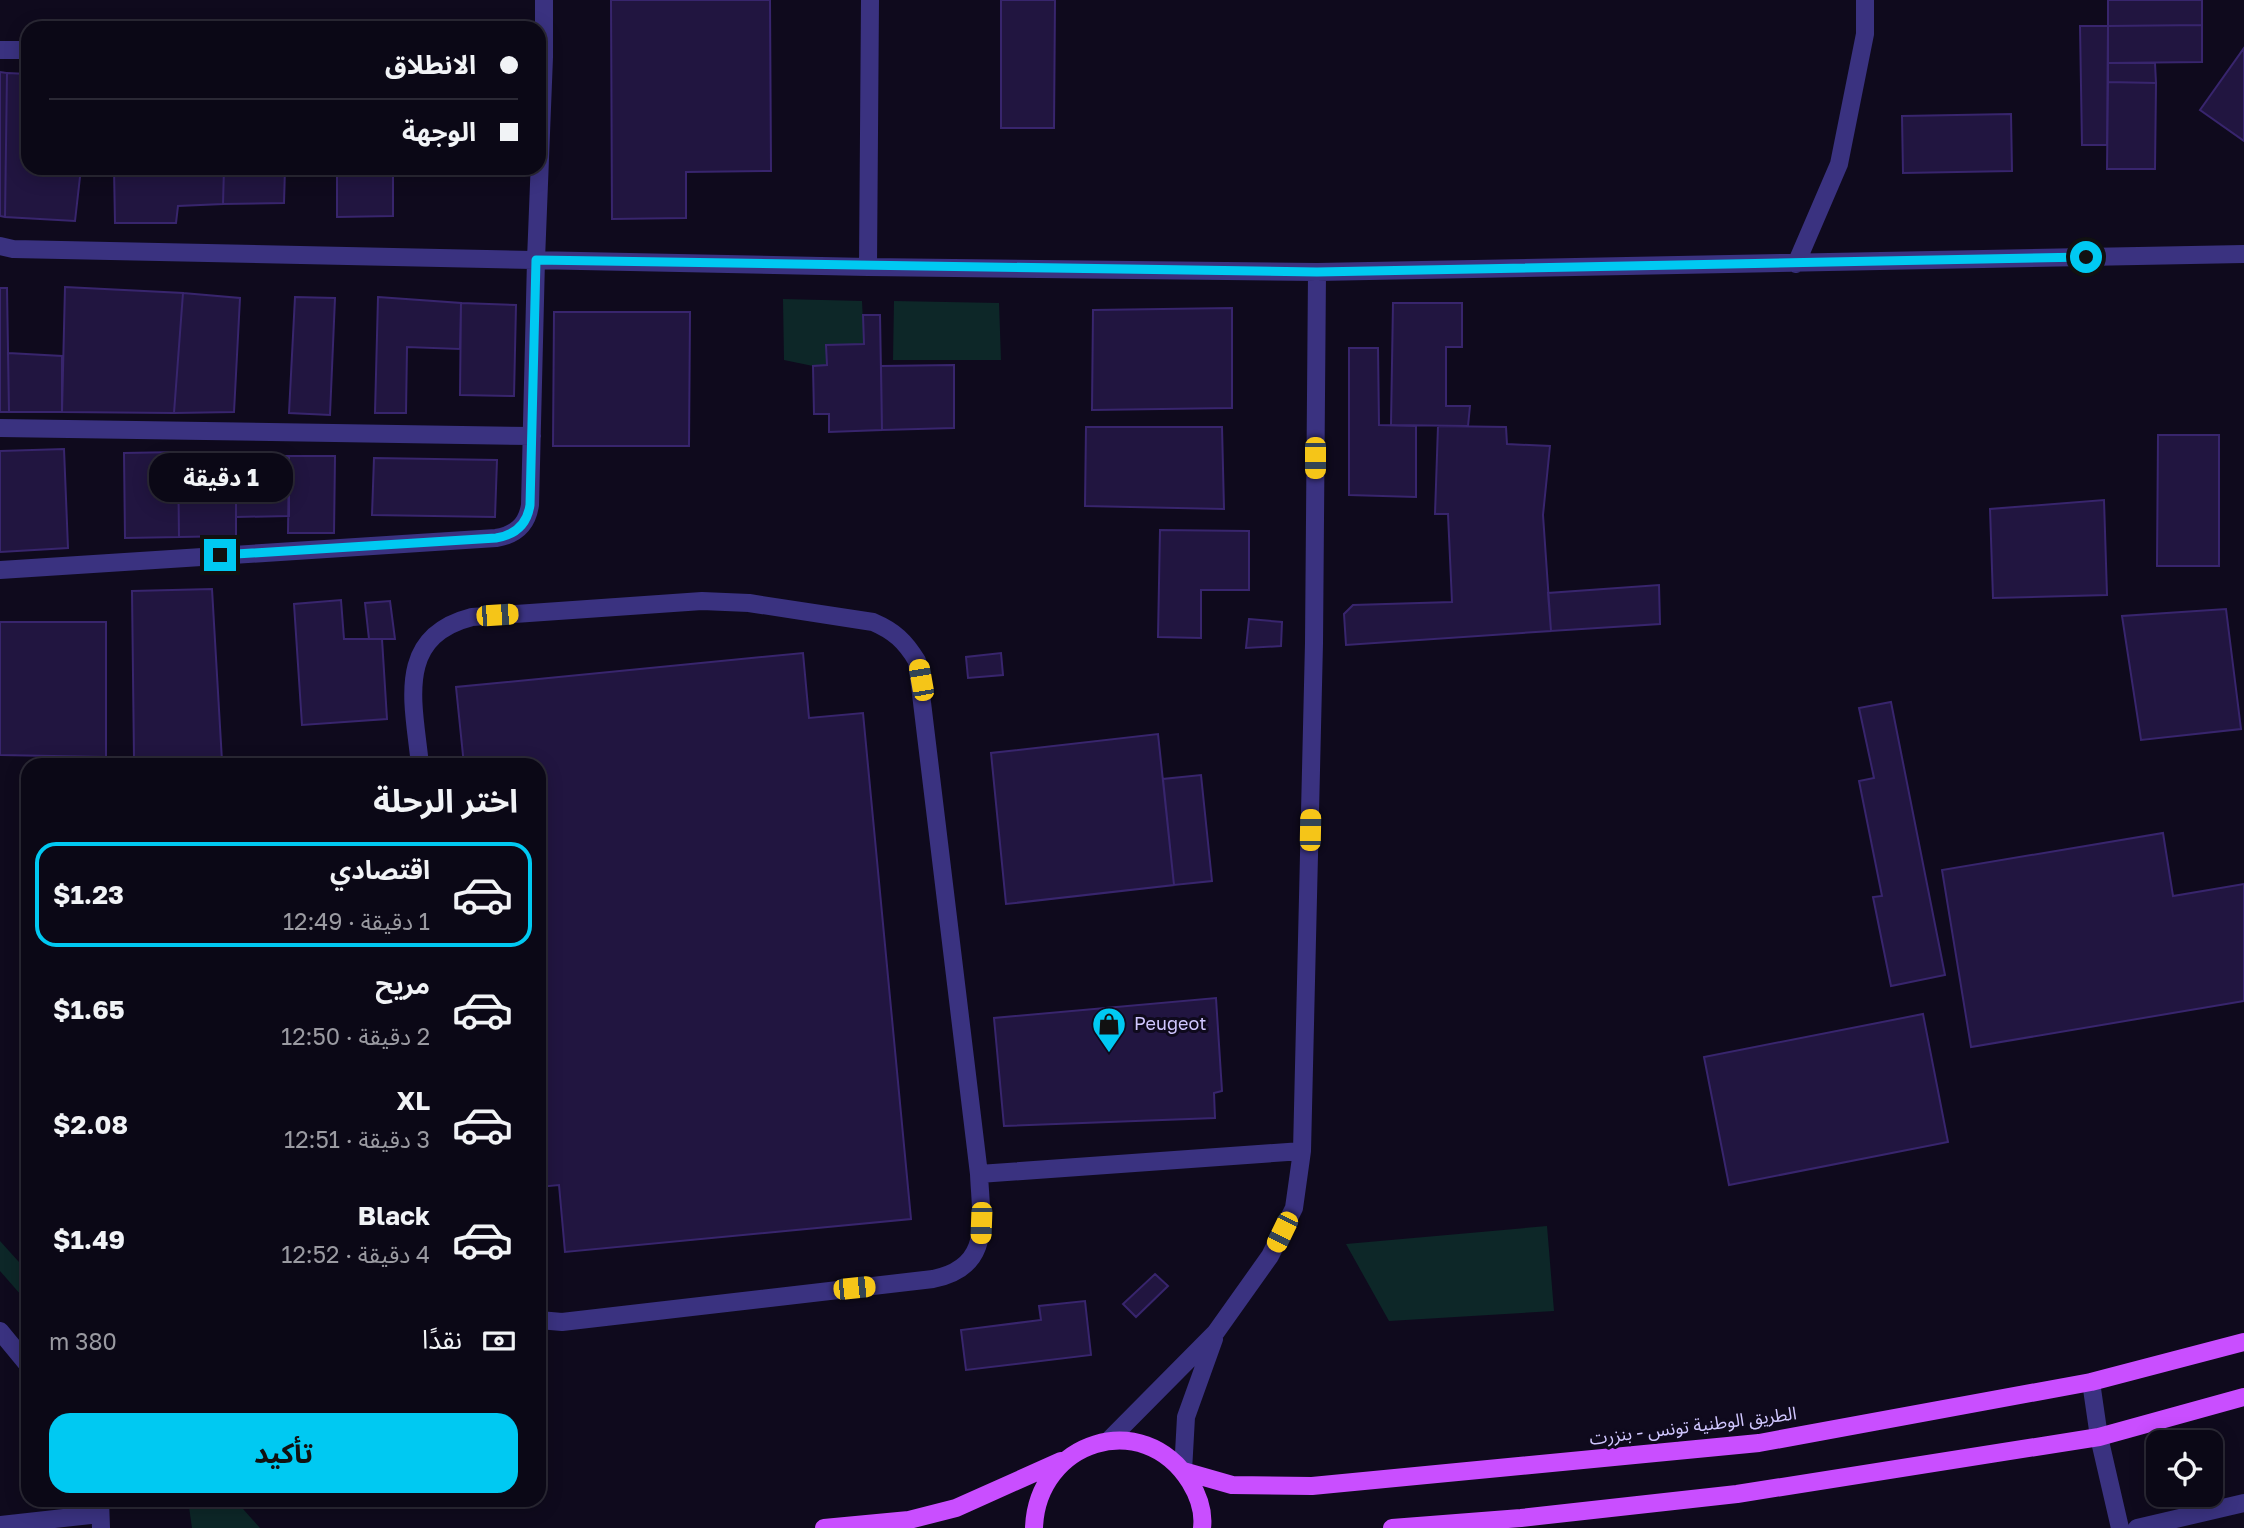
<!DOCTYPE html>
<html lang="ar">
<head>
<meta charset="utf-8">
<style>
	body { margin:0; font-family:"Golos Text","Noto Sans Arabic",sans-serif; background:#191623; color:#f1f3f6; direction:rtl; height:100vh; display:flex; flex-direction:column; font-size:26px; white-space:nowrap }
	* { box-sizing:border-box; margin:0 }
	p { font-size:23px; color:#9a9aa1 }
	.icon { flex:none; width:38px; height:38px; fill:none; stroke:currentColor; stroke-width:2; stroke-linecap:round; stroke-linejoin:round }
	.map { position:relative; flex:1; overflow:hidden; direction:ltr }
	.details { position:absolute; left:21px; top:758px; width:525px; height:749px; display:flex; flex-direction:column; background:#0b0816; border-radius:21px; box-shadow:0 4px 18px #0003,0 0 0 2px #2b2935; direction:rtl }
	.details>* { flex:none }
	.hud { position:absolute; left:21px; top:21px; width:525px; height:154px; border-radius:21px; box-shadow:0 4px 18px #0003,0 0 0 2px #2b2935; direction:rtl; display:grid; align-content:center; height:154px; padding:0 28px; background:#0b0816 }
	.fabs { position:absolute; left:2146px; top:1430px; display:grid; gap:14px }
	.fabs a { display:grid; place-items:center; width:77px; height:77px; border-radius:14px; background:#0b0816; box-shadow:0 4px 18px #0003,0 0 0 2px #2b2935; font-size:35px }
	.end { position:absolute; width:32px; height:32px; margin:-16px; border:9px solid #00c9f2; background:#111; box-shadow:0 0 0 4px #111 }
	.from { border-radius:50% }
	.bubble { position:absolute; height:49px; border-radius:21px; background:#0b0816; box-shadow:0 4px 18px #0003,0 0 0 2px #2b2935; font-size:23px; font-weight:700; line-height:49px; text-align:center; direction:rtl }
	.car { position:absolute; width:21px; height:42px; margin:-21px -10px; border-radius:9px; box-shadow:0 0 5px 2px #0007; background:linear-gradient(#f5c518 24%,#345 0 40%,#f5c518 0 76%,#345 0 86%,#f5c518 0) }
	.hud b { display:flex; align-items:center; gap:24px; height:66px; font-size:26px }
	.hud b+b { border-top:2px solid #2b2935 }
	.hud i { width:18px; height:18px; background:#f1f3f6 }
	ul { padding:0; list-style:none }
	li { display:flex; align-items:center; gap:21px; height:105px; margin:0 14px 10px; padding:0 14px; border:4px solid transparent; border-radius:21px }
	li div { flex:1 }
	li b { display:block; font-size:26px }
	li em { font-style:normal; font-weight:700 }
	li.selected { border-color:#00c9f2 }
	li>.icon { width:63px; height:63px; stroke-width:1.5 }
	h2 { padding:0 28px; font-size:32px; line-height:84px }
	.pay { display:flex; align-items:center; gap:18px; height:77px; padding:0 28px; font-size:26px }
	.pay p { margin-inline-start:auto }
	.action { display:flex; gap:14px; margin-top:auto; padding:14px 28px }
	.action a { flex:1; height:80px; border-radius:21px; background:#00c9f2; color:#111; font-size:28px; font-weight:700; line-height:80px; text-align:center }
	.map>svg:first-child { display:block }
	.green { fill:#0d2728 }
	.building { fill:#211540; stroke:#38256d; stroke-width:2 }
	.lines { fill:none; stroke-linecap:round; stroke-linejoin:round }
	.minor { stroke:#3a3280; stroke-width:18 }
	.major { stroke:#c94eff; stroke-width:18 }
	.route { stroke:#00c9f2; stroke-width:9 }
	.labels { text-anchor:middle; stroke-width:6; stroke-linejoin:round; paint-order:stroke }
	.poi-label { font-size:18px; fill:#d1c7ff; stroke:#0f0a1d; text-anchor:start }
	.street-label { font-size:18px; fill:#d1c7ff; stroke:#0f0a1d }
</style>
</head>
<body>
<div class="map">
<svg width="2244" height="1528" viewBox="0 0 2244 1528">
	<rect width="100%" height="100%" fill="#0f0a1d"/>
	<!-- green -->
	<path class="green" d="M783 299 862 301 864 344 826 345 827 365 813 366 784 360Z
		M894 301 999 303 1001 360H893Z
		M1547 1226 1554 1311 1389 1321 1346 1244Z
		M0 1241 28 1272V1303L0 1271Z
		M188 1500H235L260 1528H192Z"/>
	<!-- building -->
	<path class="building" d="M611 0H770L771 171 686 172V218L612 219Z
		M1001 0H1055L1054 128H1001Z
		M2108 0H2202V25L2108 26Z
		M2202 25V62L2108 63V26Z
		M2080 26H2108L2107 145H2082Z
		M2244 48V141L2200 110Z
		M2108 63H2155L2156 83 2108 82Z
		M0 72 7 73 5 217 0 216Z
		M7 73 28 74V168H81L75 221 5 217Z
		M2108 82 2156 83 2155 169H2107Z
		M2011 114 2012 171 1903 173 1902 116Z
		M114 168H224L223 204 178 206 176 223H115Z
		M224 168H285L284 203 223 204Z
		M337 168H393V216L337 217Z
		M65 287 183 293 174 413 62 412Z
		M0 288H7L9 412H0Z
		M183 293 240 298 234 412 174 413Z
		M295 297 335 298 330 415 289 413Z
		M378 297 461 303 460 349 407 347 406 413H375Z
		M461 303 516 305 514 396 460 395Z
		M1393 303H1462V347H1446V406H1470L1468 426 1391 425Z
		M1232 308V408L1092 410 1093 310Z
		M554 312H690L689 446H553Z
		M863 315H880L882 430 829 432V414H814L813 366 827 365 826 345 864 344Z
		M1349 348H1378L1379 425 1416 426V497L1349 495Z
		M8 353 62 356V412H9Z
		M954 365V428L882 430 881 366Z
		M1438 426 1506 427 1507 444 1550 446 1543 515 1551 631 1346 645 1344 614 1353 605 1452 602 1448 514H1435Z
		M1086 427H1222L1224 509 1085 506Z
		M2158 435H2219V566H2157Z
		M64 449 68 548 0 552V451Z
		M178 452 179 537 125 538 124 453Z
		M178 452 236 456V536L179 537Z
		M236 456H289V516L236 517Z
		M289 456H335L334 533H288Z
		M374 458 497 460 495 517 372 515Z
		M2104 500 2107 595 1993 598 1990 509Z
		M1160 530 1249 531V590H1201V638L1158 637Z
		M1659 585 1660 624 1551 631 1548 593Z
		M212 589 222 761 134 758 132 591Z
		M341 600 344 639H382L387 719 302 725 294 604Z
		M390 601 395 639H369L365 603Z
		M2226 609 2241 729 2141 740 2122 616Z
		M1249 619 1282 622 1281 646 1246 648Z
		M0 622H106V757L0 755Z
		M803 653 809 718 863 713 911 1219 565 1252 559 1185 539 1187V765H464L456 687Z
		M1001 653 1003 675 968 678 966 657Z
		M1891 702 1945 975 1891 986 1873 897 1882 896 1859 781 1874 778 1859 708Z
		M1158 734 1174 885 1006 904 991 753Z
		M1201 775 1212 881 1174 885 1163 779Z
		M2163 833 2173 896 2244 884V1001L1971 1047 1942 870Z
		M1216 998 1222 1091 1214 1093 1215 1118 1004 1126 994 1018Z
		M1923 1014 1948 1142 1729 1185 1704 1057Z
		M1155 1274 1168 1286 1136 1317 1123 1304Z
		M1085 1301 1091 1355 966 1370 961 1330 1041 1320 1039 1306Z"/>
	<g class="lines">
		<!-- minor -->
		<path class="minor" d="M0 50H28
			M0 246 13 249 868 267 1317 272 2244 254
			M1796 264 1839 164 1865 34V0
			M868 267 870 0
			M0 428 532 436
			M0 570 496 538C515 535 527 525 530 505L536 260 544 57V0
			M420 765C414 704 394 637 472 617L702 601 749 603 873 622C894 631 905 641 917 661L979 1174C981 1221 993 1267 933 1279L562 1322 539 1320
			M979 1174 1302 1151
			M0 1331 28 1365
			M2091 1382 2099 1437 2120 1528
			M1108 1441 1216 1332 1270 1256 1294 1208 1302 1151 1314 643 1317 272
			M1183 1471 1186 1417 1214 1339
			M100 1500 101 1528
			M0 1525 100 1514
			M2137 1528 2244 1503"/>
		<!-- major -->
		<path class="major" d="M1183 1471 1232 1485 1312 1486 1759 1443 2091 1382 2244 1342
			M824 1528 909 1520 956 1508 1061 1461
			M1034 1528C1037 1441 1143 1407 1190 1482 1198 1495 1204 1512 1202 1528
			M1392 1528 1521 1518 1737 1494 2099 1437 2244 1397"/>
	</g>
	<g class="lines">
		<!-- route -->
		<path class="route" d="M220 555 496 538C515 535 527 525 530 505L536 260 1317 272 2086 257"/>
	</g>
	<!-- icons -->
	<defs>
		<g id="shop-pin" transform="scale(1.75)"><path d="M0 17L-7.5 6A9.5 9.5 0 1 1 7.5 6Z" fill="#00c9f2" stroke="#0f0a1d"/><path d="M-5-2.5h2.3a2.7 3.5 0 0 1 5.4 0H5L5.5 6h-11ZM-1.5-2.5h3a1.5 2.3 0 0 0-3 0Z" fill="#111"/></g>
	</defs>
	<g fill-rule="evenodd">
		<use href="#shop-pin" x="1109" y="1024"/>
	</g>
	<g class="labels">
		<!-- poi labels -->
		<g class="poi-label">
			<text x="1134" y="1030">Peugeot</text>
		</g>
		<!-- street labels -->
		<g class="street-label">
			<text transform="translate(1693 1426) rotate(-7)" y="6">الطريق الوطنية تونس - بنزرت</text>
		</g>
	</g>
</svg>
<div class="fabs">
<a><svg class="icon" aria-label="locate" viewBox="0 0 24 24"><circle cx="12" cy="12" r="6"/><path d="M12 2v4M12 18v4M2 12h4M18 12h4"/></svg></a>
</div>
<i class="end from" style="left:2086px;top:257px"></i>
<i class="end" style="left:220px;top:555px"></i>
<div class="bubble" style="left:149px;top:453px;width:144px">1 دقيقة</div>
<i class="car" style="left:1315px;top:458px;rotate:180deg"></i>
<i class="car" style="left:497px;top:615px;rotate:86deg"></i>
<i class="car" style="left:921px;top:680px;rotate:350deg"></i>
<i class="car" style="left:1310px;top:830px;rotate:1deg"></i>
<i class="car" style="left:981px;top:1223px;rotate:182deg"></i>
<i class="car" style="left:1282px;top:1232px;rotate:206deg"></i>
<i class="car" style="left:854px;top:1288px;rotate:84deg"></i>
<div class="hud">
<b><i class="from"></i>الانطلاق</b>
<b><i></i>الوجهة</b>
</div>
<section class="details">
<h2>اختر الرحلة</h2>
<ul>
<li class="selected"><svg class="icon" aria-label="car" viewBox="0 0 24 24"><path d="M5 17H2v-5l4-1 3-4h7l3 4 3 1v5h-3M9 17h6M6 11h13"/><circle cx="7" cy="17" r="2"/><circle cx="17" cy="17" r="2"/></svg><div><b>اقتصادي</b><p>1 دقيقة · 12:49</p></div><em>$1.23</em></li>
<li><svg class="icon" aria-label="car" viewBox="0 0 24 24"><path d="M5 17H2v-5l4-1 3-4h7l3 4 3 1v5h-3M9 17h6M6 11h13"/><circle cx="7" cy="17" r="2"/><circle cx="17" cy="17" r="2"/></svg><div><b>مريح</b><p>2 دقيقة · 12:50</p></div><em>$1.65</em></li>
<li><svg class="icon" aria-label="car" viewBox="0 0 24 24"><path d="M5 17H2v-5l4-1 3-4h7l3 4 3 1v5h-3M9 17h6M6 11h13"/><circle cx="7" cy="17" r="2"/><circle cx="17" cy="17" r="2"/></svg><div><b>XL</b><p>3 دقيقة · 12:51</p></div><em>$2.08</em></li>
<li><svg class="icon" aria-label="car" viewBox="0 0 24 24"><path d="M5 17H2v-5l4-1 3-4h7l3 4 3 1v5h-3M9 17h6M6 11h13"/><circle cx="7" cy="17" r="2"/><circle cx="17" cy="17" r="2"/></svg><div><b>Black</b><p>4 دقيقة · 12:52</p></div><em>$1.49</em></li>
</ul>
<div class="pay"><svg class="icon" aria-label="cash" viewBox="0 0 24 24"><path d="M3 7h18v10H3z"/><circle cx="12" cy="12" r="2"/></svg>نقدًا<p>380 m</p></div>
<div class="action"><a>تأكيد</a></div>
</section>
</div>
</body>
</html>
